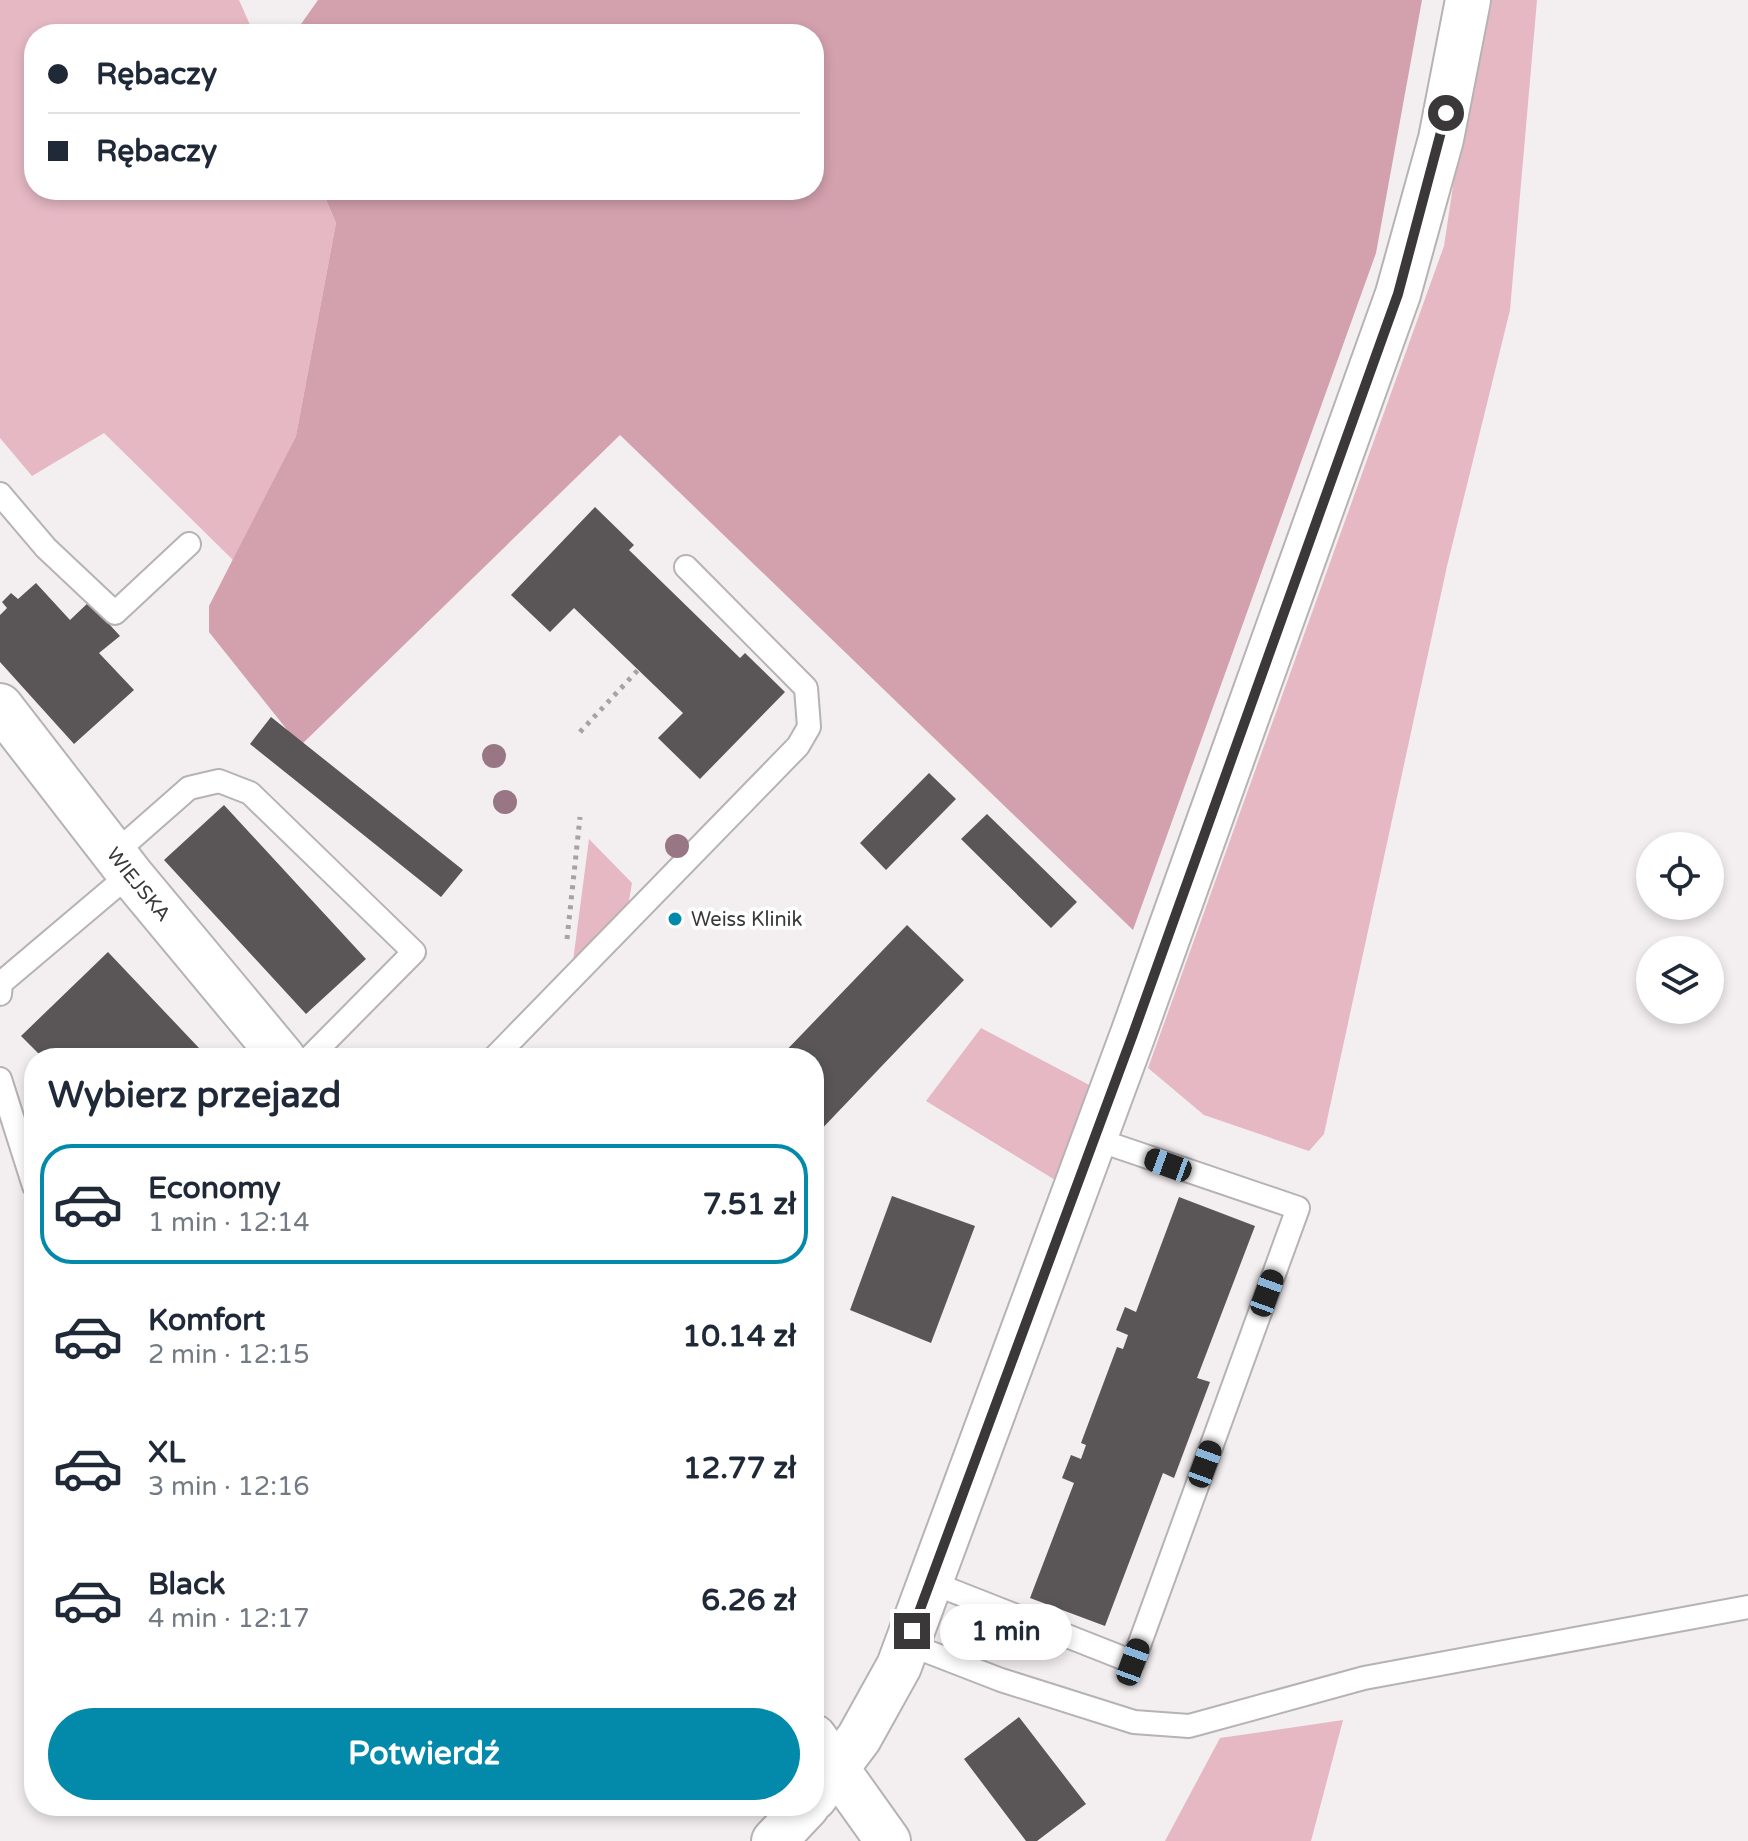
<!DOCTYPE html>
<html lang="pl">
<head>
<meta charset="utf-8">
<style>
	body { margin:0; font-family:"Varela Round",sans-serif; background:#f6f6f7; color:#1f2937; height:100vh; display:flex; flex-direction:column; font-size:30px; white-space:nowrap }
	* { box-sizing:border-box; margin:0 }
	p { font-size:26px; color:#747a83 }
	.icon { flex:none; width:44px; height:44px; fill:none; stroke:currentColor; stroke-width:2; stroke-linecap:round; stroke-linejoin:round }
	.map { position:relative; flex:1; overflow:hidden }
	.panel { position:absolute; left:24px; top:1048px; width:800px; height:768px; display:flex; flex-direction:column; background:#fff; border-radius:32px; box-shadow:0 4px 12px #0003 }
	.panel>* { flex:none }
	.top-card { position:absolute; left:24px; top:24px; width:800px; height:176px; border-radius:32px; box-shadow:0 4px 12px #0003; display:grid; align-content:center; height:176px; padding:0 24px; background:#fff }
	.buttons { position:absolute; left:1636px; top:832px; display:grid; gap:16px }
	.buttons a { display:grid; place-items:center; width:88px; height:88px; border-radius:50%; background:#fff; box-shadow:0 4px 12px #0003; font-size:40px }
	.end { position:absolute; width:36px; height:36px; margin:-18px; border:10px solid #3a3838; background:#fff; box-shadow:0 0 0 4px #fff }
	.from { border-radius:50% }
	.bubble { position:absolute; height:56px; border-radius:28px; background:#fff; box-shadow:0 4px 12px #0003; font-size:26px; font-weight:800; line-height:56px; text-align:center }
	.car { position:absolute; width:24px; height:48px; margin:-24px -12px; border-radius:10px; box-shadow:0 0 6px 2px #0007; background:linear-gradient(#222 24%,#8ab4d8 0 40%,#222 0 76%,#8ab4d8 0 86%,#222 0) }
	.top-card b { display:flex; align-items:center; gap:28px; height:76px; font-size:30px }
	.top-card b+b { border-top:2px solid #e0e1e3 }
	.top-card i { width:20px; height:20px; background:#1f2937 }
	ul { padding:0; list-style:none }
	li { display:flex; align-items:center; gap:24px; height:120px; margin:0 16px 12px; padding:0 8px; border:4px solid transparent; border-radius:32px }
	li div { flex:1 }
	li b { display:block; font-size:30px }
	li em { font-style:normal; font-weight:800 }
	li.current { border-color:#0389aa }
	li>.icon { width:72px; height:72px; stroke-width:1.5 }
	h2 { padding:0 24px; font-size:36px; line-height:96px }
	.primary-button { display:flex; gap:16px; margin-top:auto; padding:16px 24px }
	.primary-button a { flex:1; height:92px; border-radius:48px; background:#0389aa; color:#fff; font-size:32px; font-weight:800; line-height:92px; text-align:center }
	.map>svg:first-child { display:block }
	.green { fill:#e5b8c4 }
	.forest { fill:#d3a0ae }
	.building { fill:#5a5556 }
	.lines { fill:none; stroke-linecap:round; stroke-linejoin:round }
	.lane-casing { stroke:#b7b2b3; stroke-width:26 }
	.street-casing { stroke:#b7b2b3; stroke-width:48 }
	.secondary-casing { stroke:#b7b2b3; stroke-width:48 }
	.path { stroke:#a7a3a5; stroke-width:5; stroke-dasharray:4 6; stroke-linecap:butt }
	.lane { stroke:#fff; stroke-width:22 }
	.street { stroke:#fff; stroke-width:44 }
	.secondary { stroke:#fff; stroke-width:44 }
	.tree { fill:#997683 }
	.route { stroke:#3a3838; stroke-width:10 }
	.poi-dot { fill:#0389aa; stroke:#fff; stroke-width:3 }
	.labels { text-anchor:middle; stroke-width:8; stroke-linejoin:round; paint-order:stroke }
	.street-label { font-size:20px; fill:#3a3838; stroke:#fff }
	.poi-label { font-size:20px; fill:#3a3838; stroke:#fff; text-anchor:start }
</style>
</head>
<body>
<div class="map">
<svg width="1748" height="1841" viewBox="0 0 1748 1841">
	<rect width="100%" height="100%" fill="#f3eef0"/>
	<!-- green -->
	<path class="green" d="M0 0H239L254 34H34V190H322L336 223 296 436 233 560 104 433 32 476 0 438Z
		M1481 0H1537L1510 310 1447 566 1324 1134 1309 1151 1204 1115 1148 1068 1444 246Z
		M589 839 632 883 628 906 573 961Z
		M981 1028 1095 1088 1060 1183 926 1101Z
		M1343 1720 1311 1841H1165L1220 1738Z"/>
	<!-- forest -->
	<path class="forest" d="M318 0H1422L1376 253 1133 930 620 435 300 746 209 632V606L296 436 336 223 322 190H814V34H294Z"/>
	<!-- building -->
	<path class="building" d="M595 507 634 545 629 550 740 658 745 653 785 692 700 779 658 738 683 713 574 608 550 632 511 595Z
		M36 583 70 620 89 602 120 636 99 653 134 690 74 744 0 662V615L7 608 2 602 11 593 18 599Z
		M271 717 463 870 441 897 250 744Z
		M929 773 956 799 886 870 860 843Z
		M224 805 366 959 306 1014 164 860Z
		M987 814 1077 902 1051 928 961 839Z
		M907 925 964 980 814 1137V1058H779Z
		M108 952 199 1048 191 1055 193 1058H43L21 1036Z
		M892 1196 975 1226 931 1343 850 1310Z
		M1179 1197 1255 1226 1197 1378 1210 1382 1174 1478 1163 1473 1105 1626 1030 1598 1074 1483 1062 1478 1071 1455 1081 1459 1086 1445 1081 1443 1117 1347 1123 1349 1128 1335 1116 1330 1125 1307 1136 1312Z
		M1019 1717 1086 1804 1037 1841H1026L964 1759Z"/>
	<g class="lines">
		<!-- lane casing -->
		<g class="lane-casing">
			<path id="lane" d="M0 494 46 548 115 613 189 544
				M115 853 189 788 219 781 250 793 414 952 309 1058
				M0 994 1 983 130 874
				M494 1058 798 746 809 727 806 688 686 567
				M0 1079 34 1186
				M930 1582 1133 1662 1298 1208 1095 1139
				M908 1644 1001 1680 1134 1722 1189 1726 1364 1678 1748 1607"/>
		</g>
		<!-- street casing -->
		<g class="street-casing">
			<g id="street">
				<path id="s1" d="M0 706 130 874 283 1058"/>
				<path d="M814 1737 888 1841"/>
			</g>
		</g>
		<!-- secondary casing -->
		<g class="secondary-casing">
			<path id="secondary" d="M814 1798 859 1738 899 1666 1133 1034 1398 294 1441 139 1468 0
				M774 1841 807 1806"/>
		</g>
		<!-- path -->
		<path class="path" d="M580 732 638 670
			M567 939 580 817"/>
		<!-- lane -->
		<use href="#lane" class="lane"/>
		<!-- street -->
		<use href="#street" class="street"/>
		<!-- secondary -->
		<use href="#secondary" class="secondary"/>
	</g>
	<!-- trees -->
	<g class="tree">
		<circle cx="494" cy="756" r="12"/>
		<circle cx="505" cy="802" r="12"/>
		<circle cx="677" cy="846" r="12"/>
	</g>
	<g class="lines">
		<!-- route -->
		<path class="route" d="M912 1631 1133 1034 1398 294 1446 113"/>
	</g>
	<!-- markers -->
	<circle class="poi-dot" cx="675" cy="919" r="8"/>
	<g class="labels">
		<!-- street labels -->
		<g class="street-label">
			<text dy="7" stroke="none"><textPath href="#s1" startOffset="226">WIEJSKA</textPath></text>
		</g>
		<!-- poi labels -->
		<g class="poi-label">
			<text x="691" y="926">Weiss Klinik</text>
		</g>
	</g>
</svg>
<div class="buttons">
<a><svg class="icon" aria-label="locate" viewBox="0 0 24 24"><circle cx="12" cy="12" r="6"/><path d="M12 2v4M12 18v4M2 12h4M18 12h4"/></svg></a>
<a><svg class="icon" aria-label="layers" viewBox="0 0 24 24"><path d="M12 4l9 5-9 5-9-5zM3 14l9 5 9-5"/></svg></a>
</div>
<i class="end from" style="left:1446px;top:113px"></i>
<i class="end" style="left:912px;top:1631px"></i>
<div class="bubble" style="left:940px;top:1604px;width:132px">1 min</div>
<i class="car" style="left:1168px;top:1165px;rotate:290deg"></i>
<i class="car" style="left:1267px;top:1293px;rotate:20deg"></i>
<i class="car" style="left:1205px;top:1464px;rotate:20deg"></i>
<i class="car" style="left:1133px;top:1662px;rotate:20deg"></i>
<div class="top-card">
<b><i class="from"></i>Rębaczy</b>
<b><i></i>Rębaczy</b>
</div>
<section class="panel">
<h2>Wybierz przejazd</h2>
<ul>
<li class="current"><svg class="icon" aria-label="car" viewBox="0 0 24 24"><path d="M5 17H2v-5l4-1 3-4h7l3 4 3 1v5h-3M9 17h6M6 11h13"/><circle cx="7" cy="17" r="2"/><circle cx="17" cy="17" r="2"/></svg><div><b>Economy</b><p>1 min · 12:14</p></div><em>7.51 zł</em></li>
<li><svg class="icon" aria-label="car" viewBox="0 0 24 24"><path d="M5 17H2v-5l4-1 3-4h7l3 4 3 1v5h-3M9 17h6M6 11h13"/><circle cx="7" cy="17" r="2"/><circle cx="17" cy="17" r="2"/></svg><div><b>Komfort</b><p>2 min · 12:15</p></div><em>10.14 zł</em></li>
<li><svg class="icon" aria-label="car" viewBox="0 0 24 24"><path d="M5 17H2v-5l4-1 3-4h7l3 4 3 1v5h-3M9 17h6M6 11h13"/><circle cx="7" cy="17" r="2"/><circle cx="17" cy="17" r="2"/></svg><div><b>XL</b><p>3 min · 12:16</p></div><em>12.77 zł</em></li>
<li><svg class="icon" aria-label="car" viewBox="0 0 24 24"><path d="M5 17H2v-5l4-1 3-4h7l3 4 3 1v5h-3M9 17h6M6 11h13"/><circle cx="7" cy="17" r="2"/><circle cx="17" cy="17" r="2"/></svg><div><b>Black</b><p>4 min · 12:17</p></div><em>6.26 zł</em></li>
</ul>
<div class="primary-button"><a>Potwierdź</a></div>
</section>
</div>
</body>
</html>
